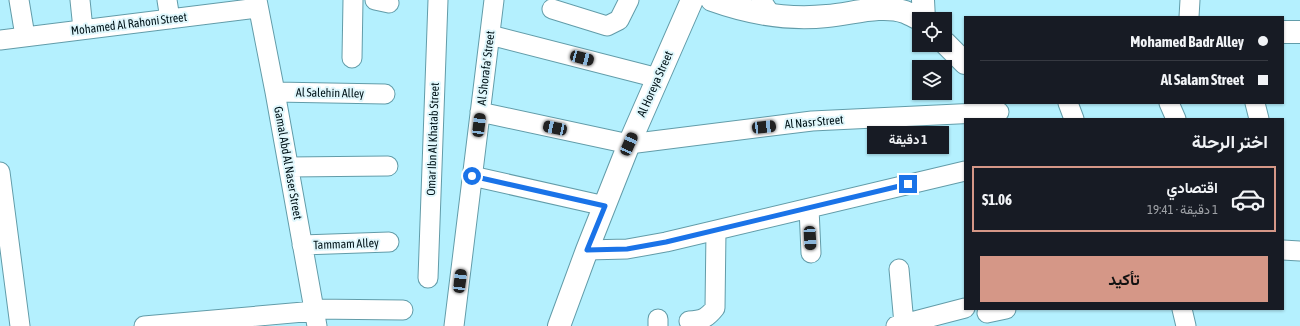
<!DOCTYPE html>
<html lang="ar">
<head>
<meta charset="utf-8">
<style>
	body { margin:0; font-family:"Asap Condensed",Vazirmatn,sans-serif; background:#20242c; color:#f1f3f6; direction:rtl; height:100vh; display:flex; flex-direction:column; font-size:15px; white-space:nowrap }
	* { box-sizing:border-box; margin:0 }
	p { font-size:13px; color:#9ea1a6 }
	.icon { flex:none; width:22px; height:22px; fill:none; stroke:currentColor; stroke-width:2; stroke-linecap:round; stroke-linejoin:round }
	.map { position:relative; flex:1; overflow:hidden; direction:ltr }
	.panel { position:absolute; left:964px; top:118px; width:320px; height:192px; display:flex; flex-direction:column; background:#171b24; border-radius:0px; box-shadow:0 1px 3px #0004; direction:rtl }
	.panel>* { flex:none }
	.top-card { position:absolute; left:964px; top:16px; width:320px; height:88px; border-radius:0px; box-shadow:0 1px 3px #0004; direction:rtl; display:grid; align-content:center; height:88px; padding:0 16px; background:#171b24 }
	.controls { position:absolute; left:912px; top:12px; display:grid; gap:8px }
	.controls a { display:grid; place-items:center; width:40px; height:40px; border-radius:0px; background:#171b24; box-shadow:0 1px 3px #0004; font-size:20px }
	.end { position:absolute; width:18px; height:18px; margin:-9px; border:5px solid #1a73e8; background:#fff; box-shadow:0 0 0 2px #fff }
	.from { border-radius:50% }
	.bubble { position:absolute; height:28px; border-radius:0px; background:#171b24; box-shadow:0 1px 3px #0004; font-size:13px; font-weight:700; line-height:28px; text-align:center; direction:rtl }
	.car { position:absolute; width:12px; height:24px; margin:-12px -6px; border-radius:5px; box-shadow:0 0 3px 1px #0007; background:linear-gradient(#222 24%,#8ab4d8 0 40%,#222 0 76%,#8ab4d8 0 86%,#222 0) }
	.top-card b { display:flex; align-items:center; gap:14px; height:38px; font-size:15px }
	.top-card b+b { border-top:1px solid #363941 }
	.top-card i { width:10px; height:10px; background:#f1f3f6 }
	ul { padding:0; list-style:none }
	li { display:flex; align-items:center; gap:12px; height:66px; margin:0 8px 6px; padding:0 8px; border:2px solid transparent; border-radius:0px }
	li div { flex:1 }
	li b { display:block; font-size:15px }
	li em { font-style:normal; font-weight:700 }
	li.active { border-color:#d59787 }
	li>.icon { width:36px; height:36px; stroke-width:1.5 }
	h2 { padding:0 16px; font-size:18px; line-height:48px }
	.cta { display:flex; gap:8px; margin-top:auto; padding:8px 16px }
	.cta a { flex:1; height:46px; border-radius:0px; background:#d59787; color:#111; font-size:16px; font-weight:700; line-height:46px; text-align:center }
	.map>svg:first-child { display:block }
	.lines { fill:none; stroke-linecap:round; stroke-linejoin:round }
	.street-casing { stroke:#629ca9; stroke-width:21 }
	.secondary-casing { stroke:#629ca9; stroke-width:24 }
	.street { stroke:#fff; stroke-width:19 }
	.secondary { stroke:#fff; stroke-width:22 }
	.route { stroke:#1a73e8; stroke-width:5 }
	.labels { text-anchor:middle; stroke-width:4; stroke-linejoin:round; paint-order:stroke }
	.street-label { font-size:12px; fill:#001318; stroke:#e0f7fc }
</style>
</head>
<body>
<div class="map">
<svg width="1300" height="326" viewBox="0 0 1300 326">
	<rect width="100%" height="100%" fill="#b4f0fe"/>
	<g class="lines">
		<!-- street casing -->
		<g class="street-casing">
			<path id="street" d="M19 0 25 36
				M80 0 83 29
				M167 0 170 19
				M257 0 275 92 317 326
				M375 0 389 3
				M761 0 771 15
				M552 9 607 26 619 20 629 0
				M1189 17 1190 0
				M490 35 658 78
				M0 40 258 8
				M352 58 353 0
				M275 92 385 94
				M1068 103 1074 119
				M1169 103 1176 119
				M1255 103 1259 119
				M480 112 629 144 812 121 999 112
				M289 167 388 166
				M0 172 20 326
				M472 176 605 206
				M809 208 811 253
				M302 245 389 242
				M587 250 627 249 666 242 965 171
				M1283 250 1300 251
				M899 269 904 324
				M428 278 438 0
				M313 309 403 310
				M1182 309 1186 326
				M987 313 1006 309
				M689 321C703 320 707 318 715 308L716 231
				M144 326 315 311
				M454 326 494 0
				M658 326V319
				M896 326 965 308"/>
		</g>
		<!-- secondary casing -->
		<g class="secondary-casing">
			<path id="secondary" d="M712 0C748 13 788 20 827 16 852 14 881 4 905 12 910 14 915 17 919 19
				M923 0 924 19
				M1283 32H1300
				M945 43 965 63
				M559 326 587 250 629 144 692 0"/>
		</g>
		<!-- street -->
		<use href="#street" class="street"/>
		<!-- secondary -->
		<use href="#secondary" class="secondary"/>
	</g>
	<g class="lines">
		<!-- route -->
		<path class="route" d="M472 176 605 206 587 250 627 249 666 242 908 184"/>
	</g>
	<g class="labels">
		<!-- street labels -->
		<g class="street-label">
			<text transform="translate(129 24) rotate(-7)" y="4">Mohamed Al Rahoni Street</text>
			<text transform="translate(486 68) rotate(-83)" y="4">Al Shorafa' Street</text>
			<text transform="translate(655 84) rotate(-66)" y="4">Al Horeya Street</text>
			<text transform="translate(330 93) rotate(1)" y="4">Al Salehin Alley</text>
			<text transform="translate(814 122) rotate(-5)" y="4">Al Nasr Street</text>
			<text transform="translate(433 139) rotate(-88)" y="4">Omar Ibn Al Khatab Street</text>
			<text transform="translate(288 163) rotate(80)" y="4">Gamal Abd Al Naser Street</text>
			<text transform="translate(346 244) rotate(-2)" y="4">Tammam Alley</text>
		</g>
	</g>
</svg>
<div class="controls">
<a><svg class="icon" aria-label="locate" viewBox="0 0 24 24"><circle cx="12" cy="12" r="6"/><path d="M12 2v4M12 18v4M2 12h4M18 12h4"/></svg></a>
<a><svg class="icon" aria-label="layers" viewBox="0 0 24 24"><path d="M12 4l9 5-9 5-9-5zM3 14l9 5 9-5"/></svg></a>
</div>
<i class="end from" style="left:472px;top:176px"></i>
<i class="end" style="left:908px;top:184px"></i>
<div class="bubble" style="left:867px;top:126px;width:82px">1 دقيقة</div>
<i class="car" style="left:582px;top:58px;rotate:105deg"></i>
<i class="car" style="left:479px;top:125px;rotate:7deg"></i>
<i class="car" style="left:764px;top:127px;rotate:84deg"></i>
<i class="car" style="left:555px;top:128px;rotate:282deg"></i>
<i class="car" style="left:629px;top:144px;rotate:24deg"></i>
<i class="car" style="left:810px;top:238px;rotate:177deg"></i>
<i class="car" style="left:460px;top:281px;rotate:7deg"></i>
<div class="top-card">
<b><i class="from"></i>Mohamed Badr Alley</b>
<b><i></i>Al Salam Street</b>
</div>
<section class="panel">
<h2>اختر الرحلة</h2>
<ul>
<li class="active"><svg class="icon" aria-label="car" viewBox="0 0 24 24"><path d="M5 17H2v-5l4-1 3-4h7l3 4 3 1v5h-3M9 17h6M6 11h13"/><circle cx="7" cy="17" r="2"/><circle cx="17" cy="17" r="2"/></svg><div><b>اقتصادي</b><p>1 دقيقة · 19:41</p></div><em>$1.06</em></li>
</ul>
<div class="cta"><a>تأكيد</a></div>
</section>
</div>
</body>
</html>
